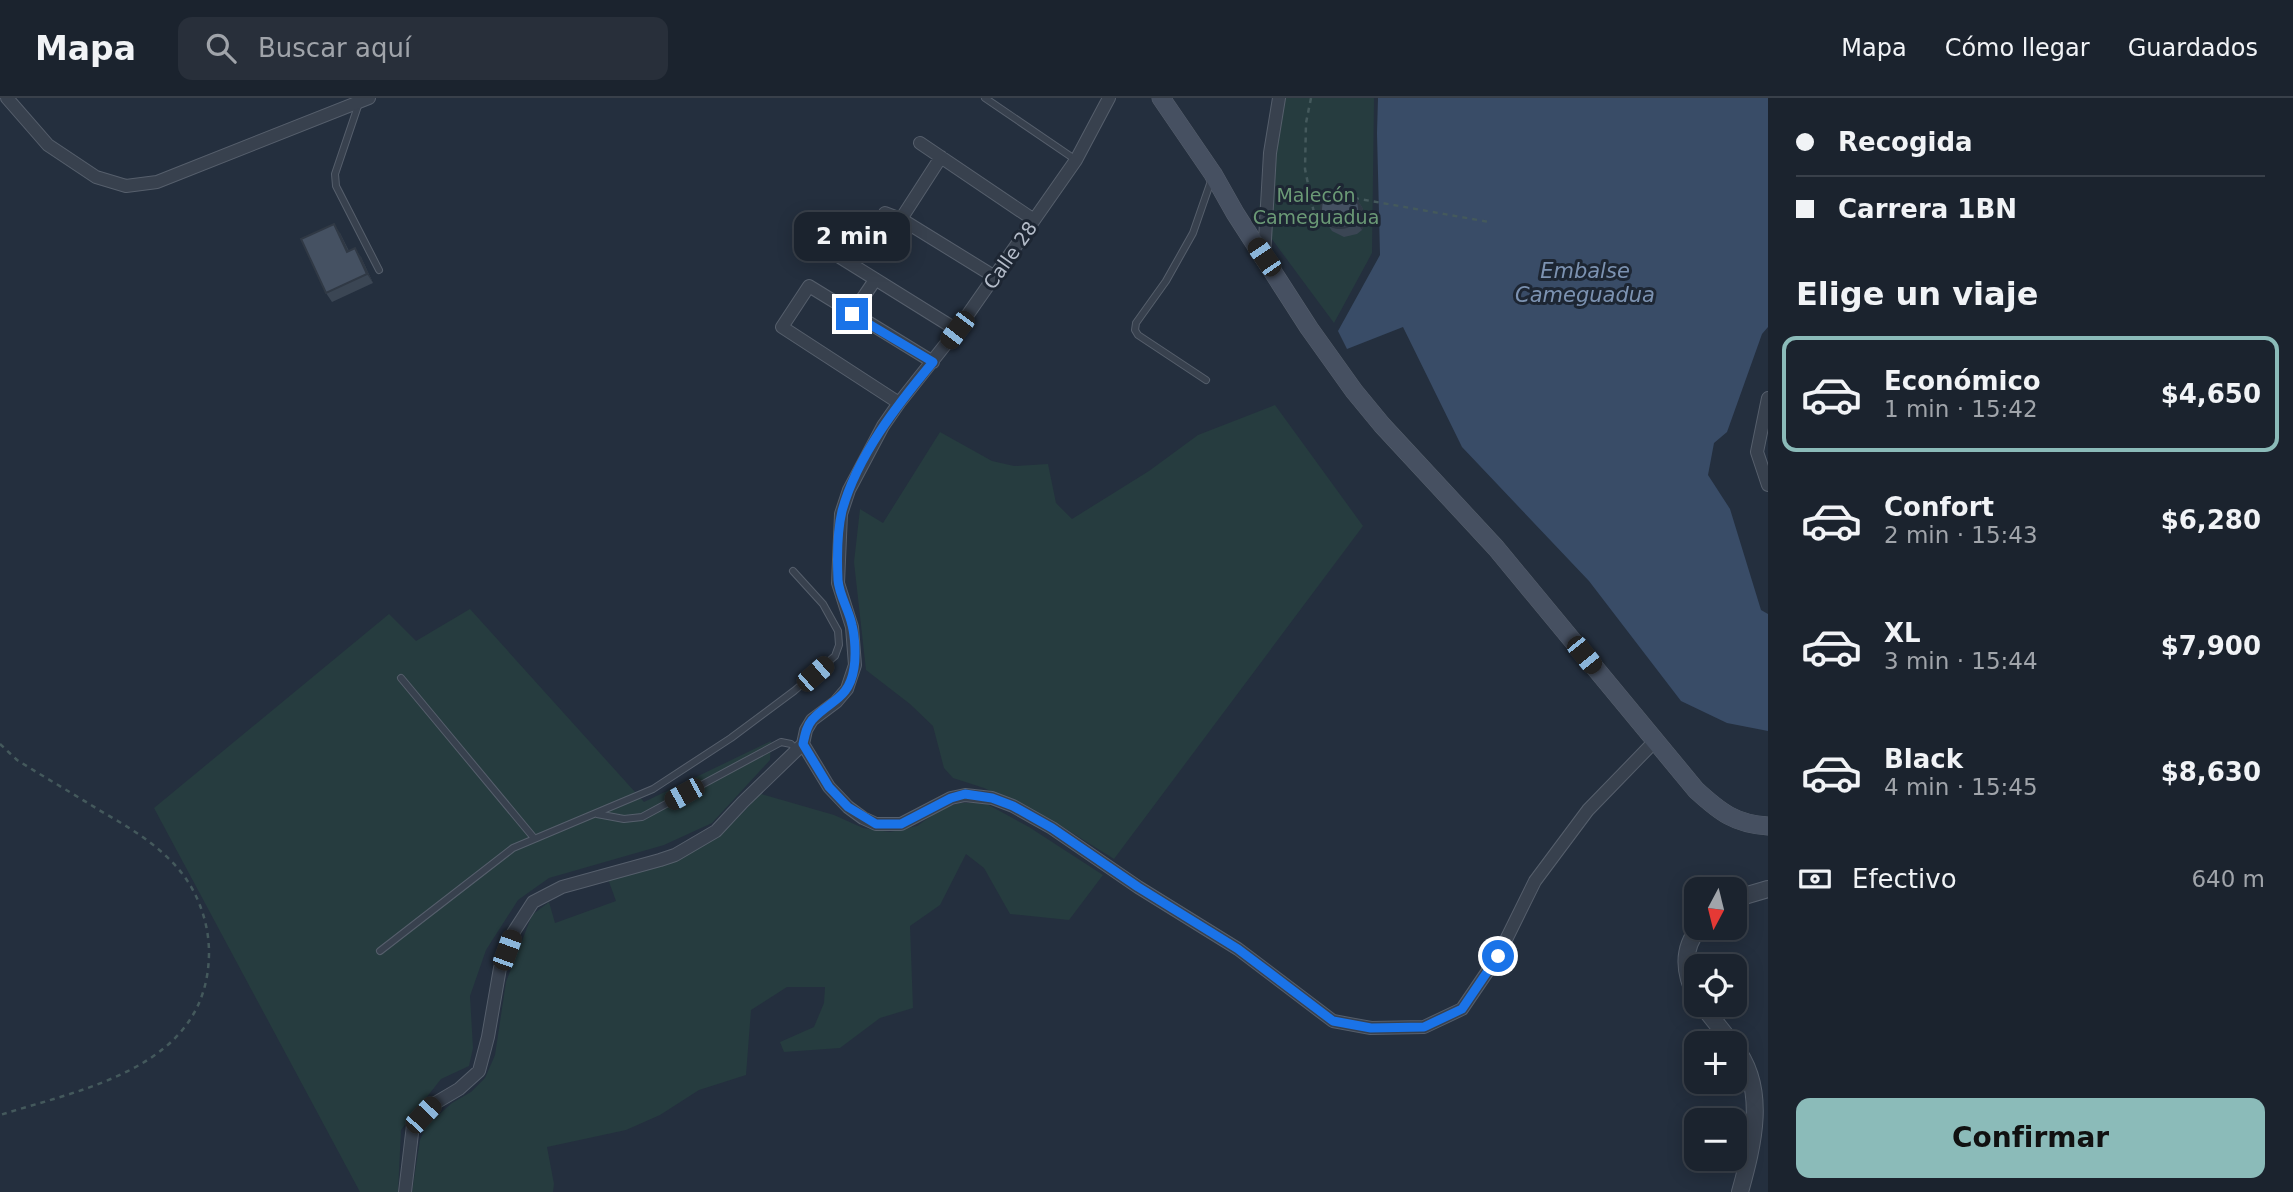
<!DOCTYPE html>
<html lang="es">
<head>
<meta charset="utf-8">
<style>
	body { margin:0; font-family:"DejaVu Sans",sans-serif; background:#282f3a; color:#f1f3f6; height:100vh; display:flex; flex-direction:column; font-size:26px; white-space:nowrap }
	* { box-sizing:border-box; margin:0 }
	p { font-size:23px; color:#a0a4aa }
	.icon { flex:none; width:38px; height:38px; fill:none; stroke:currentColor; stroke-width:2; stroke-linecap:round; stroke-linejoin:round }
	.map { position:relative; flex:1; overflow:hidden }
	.details { display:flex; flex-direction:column; background:#1b232e; width:525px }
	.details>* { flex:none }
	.hud { display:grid; align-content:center; height:154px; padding:0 28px; background:#1b232e }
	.needle { width:46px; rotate:187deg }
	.tools { position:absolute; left:1684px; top:779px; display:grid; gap:14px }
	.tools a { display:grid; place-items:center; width:63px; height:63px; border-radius:14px; background:#1b232e; box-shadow:0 4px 18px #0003,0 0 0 2px #39404a; font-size:35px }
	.end { position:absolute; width:32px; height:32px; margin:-16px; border:9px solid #1a73e8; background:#fff; box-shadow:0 0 0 4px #fff }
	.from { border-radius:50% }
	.bubble { position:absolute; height:49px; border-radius:14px; background:#1b232e; box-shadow:0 4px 18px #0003,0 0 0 2px #39404a; font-size:23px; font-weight:800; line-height:49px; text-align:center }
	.car { position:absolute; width:21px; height:42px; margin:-21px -10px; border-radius:9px; box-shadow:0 0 5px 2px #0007; background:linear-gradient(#222 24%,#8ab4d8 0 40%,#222 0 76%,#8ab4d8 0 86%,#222 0) }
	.hud b { display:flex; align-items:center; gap:24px; height:66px; font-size:26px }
	.hud b+b { border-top:2px solid #39404a }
	.hud i { width:18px; height:18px; background:#f1f3f6 }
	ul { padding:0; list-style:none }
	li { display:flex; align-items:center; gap:21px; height:116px; margin:0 14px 10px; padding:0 14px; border:4px solid transparent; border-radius:14px }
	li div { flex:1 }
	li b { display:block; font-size:26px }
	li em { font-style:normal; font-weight:800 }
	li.on { border-color:#8bbbb9 }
	li>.icon { width:63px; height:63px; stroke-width:1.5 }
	h2 { padding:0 28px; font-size:32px; line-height:84px }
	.pay { display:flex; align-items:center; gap:18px; height:77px; padding:0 28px; font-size:26px }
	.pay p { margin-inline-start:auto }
	.cta { display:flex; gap:14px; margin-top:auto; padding:14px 28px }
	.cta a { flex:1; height:80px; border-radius:14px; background:#8bbbb9; color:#111; font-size:28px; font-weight:800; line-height:80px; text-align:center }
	header { display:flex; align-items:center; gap:42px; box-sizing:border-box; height:98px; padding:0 35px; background:#1b232e; border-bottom:2px solid #39404a }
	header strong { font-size:33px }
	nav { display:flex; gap:38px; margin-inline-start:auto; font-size:24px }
	.search { width:490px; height:63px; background:#282f3a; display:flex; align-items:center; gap:18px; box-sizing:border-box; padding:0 24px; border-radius:14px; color:#a0a4aa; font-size:26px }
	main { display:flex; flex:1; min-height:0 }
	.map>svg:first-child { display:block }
	.green { fill:#263c3f }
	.water { fill:#394c67 }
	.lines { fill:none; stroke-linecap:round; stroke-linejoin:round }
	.service-casing { stroke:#565f6c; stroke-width:8 }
	.minor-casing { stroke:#565f6c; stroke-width:14 }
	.tertiary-casing { stroke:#565f6c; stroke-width:18 }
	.secondary-casing { stroke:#565f6c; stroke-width:19 }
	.path { stroke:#44595c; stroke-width:2.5; stroke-dasharray:5 5; stroke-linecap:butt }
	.service { stroke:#38414e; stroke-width:6 }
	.minor { stroke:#38414e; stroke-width:12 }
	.tertiary { stroke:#38414e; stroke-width:16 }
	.secondary { stroke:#465061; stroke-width:18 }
	.wall { fill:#3b4654 }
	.shaded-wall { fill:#303945 }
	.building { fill:#455162; stroke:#303945; stroke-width:2 }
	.route { stroke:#1a73e8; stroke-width:9 }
	.labels { text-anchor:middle; stroke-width:6; stroke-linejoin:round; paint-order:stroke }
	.park-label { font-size:19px; fill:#6b9a76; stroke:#1d2633 }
	.street-label { font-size:19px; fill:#b4bcc9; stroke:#1d2633 }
	.water-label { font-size:21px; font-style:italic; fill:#7c92b1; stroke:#1d2633 }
</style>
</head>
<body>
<header>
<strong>Mapa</strong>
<div class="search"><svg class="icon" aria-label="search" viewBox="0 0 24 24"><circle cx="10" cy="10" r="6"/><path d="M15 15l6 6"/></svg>Buscar aquí</div>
<nav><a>Mapa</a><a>Cómo llegar</a><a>Guardados</a></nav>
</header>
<main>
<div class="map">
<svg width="1768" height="1094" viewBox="0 0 1768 1094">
	<rect width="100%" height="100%" fill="#242f3e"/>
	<!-- green -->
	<path class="green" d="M1280 0H1374L1372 155 1334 225 1257 121Z
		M1275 307 1363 428 1114 761 1050 721 984 690 953 680 944 670 933 628 910 606 866 572 854 464 860 411 883 425 940 334 992 363 1014 368 1048 366 1056 405 1072 421 1149 373 1198 337Z
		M470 511 644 704 771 643 770 662 712 725 664 747 549 780 518 802 486 852 470 898 473 950 469 968 441 981 401 1032 398 1094H360L154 710 389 516 416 543Z
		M761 696 834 717 863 730 890 734 917 728 941 711 960 705H985L1029 729 1103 777 1069 822 1010 816 984 770 966 756 940 807 910 828 913 910 880 920 840 950 784 954 780 944 814 929 824 905 825 889H787L751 912 746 977 699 992 660 1017 626 1032 547 1049 554 1086 553 1094H412L420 1042 426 1028 452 1005 471 994 485 980 495 957 506 884 532 817 549 804 555 825 616 803 608 781C651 771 692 761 726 731 739 720 749 707 761 696Z"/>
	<!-- water -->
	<path class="water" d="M1378 0H1768V229L1762 236 1727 334 1714 345 1708 377 1730 411 1761 512 1768 516V633L1727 625 1681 603 1589 483 1462 349 1403 229 1347 251 1338 233 1380 157 1377 35Z"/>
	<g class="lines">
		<!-- service casing -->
		<g class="service-casing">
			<path id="service" d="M985 0 1076 62
				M359 5 335 76 336 88 379 172
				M1206 282 1138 237 1135 232 1136 225 1166 183 1193 135 1211 83
				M401 580 534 740
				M597 716 624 721 642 719 781 644 791 646 797 652
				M380 853 513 750 653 691 731 640 794 593 835 558 839 547 838 533 823 506 793 473"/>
		</g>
		<!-- minor casing -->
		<g class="minor-casing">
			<path id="minor" d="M7 0 48 47 96 79 126 88 157 84 369 0
				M920 45 1034 122
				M885 115 901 121 995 179
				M901 121 941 59
				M830 153 957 232
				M1264 159 1270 55 1279 0
				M852 216 875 182
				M1768 300 1757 354 1768 387
				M899 305 782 229 809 188 933 264
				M803 646 829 689 848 709 863 720 876 726H901L951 700 965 697 992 700 1013 708 1052 730 1138 789 1238 851 1333 923 1371 930 1424 929 1462 911 1498 858 1535 783 1588 712 1654 644
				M803 646 806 632 812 622 836 604 847 591 855 567 852 529 838 485 841 416 849 392 883 328 899 305 957 232 1076 62 1109 0
				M405 1094 413 1027 432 1007 459 991 479 973 488 939 500 870 513 835 533 804 562 789 660 762 675 757 716 733 743 704 803 646"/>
		</g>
		<!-- tertiary casing -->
		<g class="tertiary-casing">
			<path id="tertiary" d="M1734 801 1768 791
				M1696 899C1684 875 1681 852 1699 830
				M1701 906 1732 945
				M1734 948C1768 990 1753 1047 1740 1094"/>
		</g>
		<!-- secondary casing -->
		<g class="secondary-casing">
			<path id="secondary" d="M1161 0 1213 76 1235 115 1309 230 1354 293 1382 327 1496 450 1696 692C1720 714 1735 726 1768 728"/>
		</g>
		<!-- path -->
		<path class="path" d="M1311 0 1306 25 1305 71 1317 130
			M1310 95 1330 97
			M1354 100 1489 124
			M0 646 17 662C44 679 72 695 99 712 125 727 151 742 172 764 196 788 209 822 209 855 208 969 86 990 0 1017"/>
		<!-- service -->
		<use href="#service" class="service"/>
		<!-- minor -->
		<use href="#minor" class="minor"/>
		<!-- tertiary -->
		<use href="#tertiary" class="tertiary"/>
		<!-- secondary -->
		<use href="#secondary" class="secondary"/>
	</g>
	<!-- wall -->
	<path class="wall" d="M1356 100 1362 109 1366 120 1362 132 1357 136 1344 139 1332 133 1326 124Z
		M340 135 349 153 361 159 373 185 332 204 326 195Z"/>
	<!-- shaded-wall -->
	<path class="shaded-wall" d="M1356 100 1362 109 1366 120 1362 132 1356 123Z
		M334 126 340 135 353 163 347 154Z
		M355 150 361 159 373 185 367 176Z"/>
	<!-- building -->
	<path class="building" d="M1321 111a19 19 0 1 1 38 0a19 19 0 1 1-38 0Z
		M334 126 347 154 355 150 367 176 326 195 301 141Z"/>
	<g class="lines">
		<!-- route -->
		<path class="route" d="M852 216 933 264C897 307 857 358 842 413 837 434 837 460 838 482 839 497 849 512 852 527 855 539 856 558 854 570 849 602 830 602 812 622 806 629 805 637 803 646L829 689 848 709 876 726H901L951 700 965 696 992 700 1013 708 1052 730 1138 789 1238 851 1333 923 1371 930 1424 929 1462 911 1498 858"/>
	</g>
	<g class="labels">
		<!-- park labels -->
		<g class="park-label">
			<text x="1316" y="104">Malecón<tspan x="1316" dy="22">Cameguadua</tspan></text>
		</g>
		<!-- street labels -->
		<g class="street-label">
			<text transform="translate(1010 157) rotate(-55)" y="7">Calle 28</text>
		</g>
		<!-- water labels -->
		<g class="water-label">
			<text x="1585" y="180">Embalse<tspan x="1585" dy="24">Cameguadua</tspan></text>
		</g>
	</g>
</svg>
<div class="tools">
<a><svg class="needle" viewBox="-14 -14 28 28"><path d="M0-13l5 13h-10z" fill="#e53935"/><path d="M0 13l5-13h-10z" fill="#a0a4aa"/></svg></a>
<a><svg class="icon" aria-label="locate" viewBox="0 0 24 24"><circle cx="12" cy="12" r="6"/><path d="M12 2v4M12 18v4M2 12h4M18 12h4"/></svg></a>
<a>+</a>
<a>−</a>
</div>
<i class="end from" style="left:1498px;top:858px"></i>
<i class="end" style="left:852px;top:216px"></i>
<div class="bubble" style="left:794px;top:114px;width:116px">2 min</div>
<i class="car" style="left:1264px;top:159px;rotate:326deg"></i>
<i class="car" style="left:957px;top:232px;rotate:217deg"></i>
<i class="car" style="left:1584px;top:557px;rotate:141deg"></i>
<i class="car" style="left:815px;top:576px;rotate:49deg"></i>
<i class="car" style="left:684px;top:696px;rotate:241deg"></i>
<i class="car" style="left:507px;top:852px;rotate:20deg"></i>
<i class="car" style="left:423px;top:1017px;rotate:43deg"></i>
</div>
<section class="details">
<div class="hud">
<b><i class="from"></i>Recogida</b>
<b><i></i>Carrera 1BN</b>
</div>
<h2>Elige un viaje</h2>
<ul>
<li class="on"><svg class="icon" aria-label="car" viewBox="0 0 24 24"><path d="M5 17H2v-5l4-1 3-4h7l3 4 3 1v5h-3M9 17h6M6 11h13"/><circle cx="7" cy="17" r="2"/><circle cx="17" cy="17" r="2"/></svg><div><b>Económico</b><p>1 min · 15:42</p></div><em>$4,650</em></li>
<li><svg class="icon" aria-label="car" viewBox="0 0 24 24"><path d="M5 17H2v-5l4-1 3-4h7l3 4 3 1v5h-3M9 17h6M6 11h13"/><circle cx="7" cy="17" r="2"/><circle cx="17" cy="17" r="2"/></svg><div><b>Confort</b><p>2 min · 15:43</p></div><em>$6,280</em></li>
<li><svg class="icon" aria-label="car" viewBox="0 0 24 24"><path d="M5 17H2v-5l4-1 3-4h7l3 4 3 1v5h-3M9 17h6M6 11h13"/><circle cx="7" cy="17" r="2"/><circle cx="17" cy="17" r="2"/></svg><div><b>XL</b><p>3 min · 15:44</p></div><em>$7,900</em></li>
<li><svg class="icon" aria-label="car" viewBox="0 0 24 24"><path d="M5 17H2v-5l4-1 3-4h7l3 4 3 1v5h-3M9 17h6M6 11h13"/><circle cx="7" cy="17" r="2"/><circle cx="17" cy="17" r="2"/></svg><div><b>Black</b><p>4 min · 15:45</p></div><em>$8,630</em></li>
</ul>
<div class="pay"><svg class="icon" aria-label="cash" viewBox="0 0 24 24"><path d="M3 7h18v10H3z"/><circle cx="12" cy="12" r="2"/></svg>Efectivo<p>640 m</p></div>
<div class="cta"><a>Confirmar</a></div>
</section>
</main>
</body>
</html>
